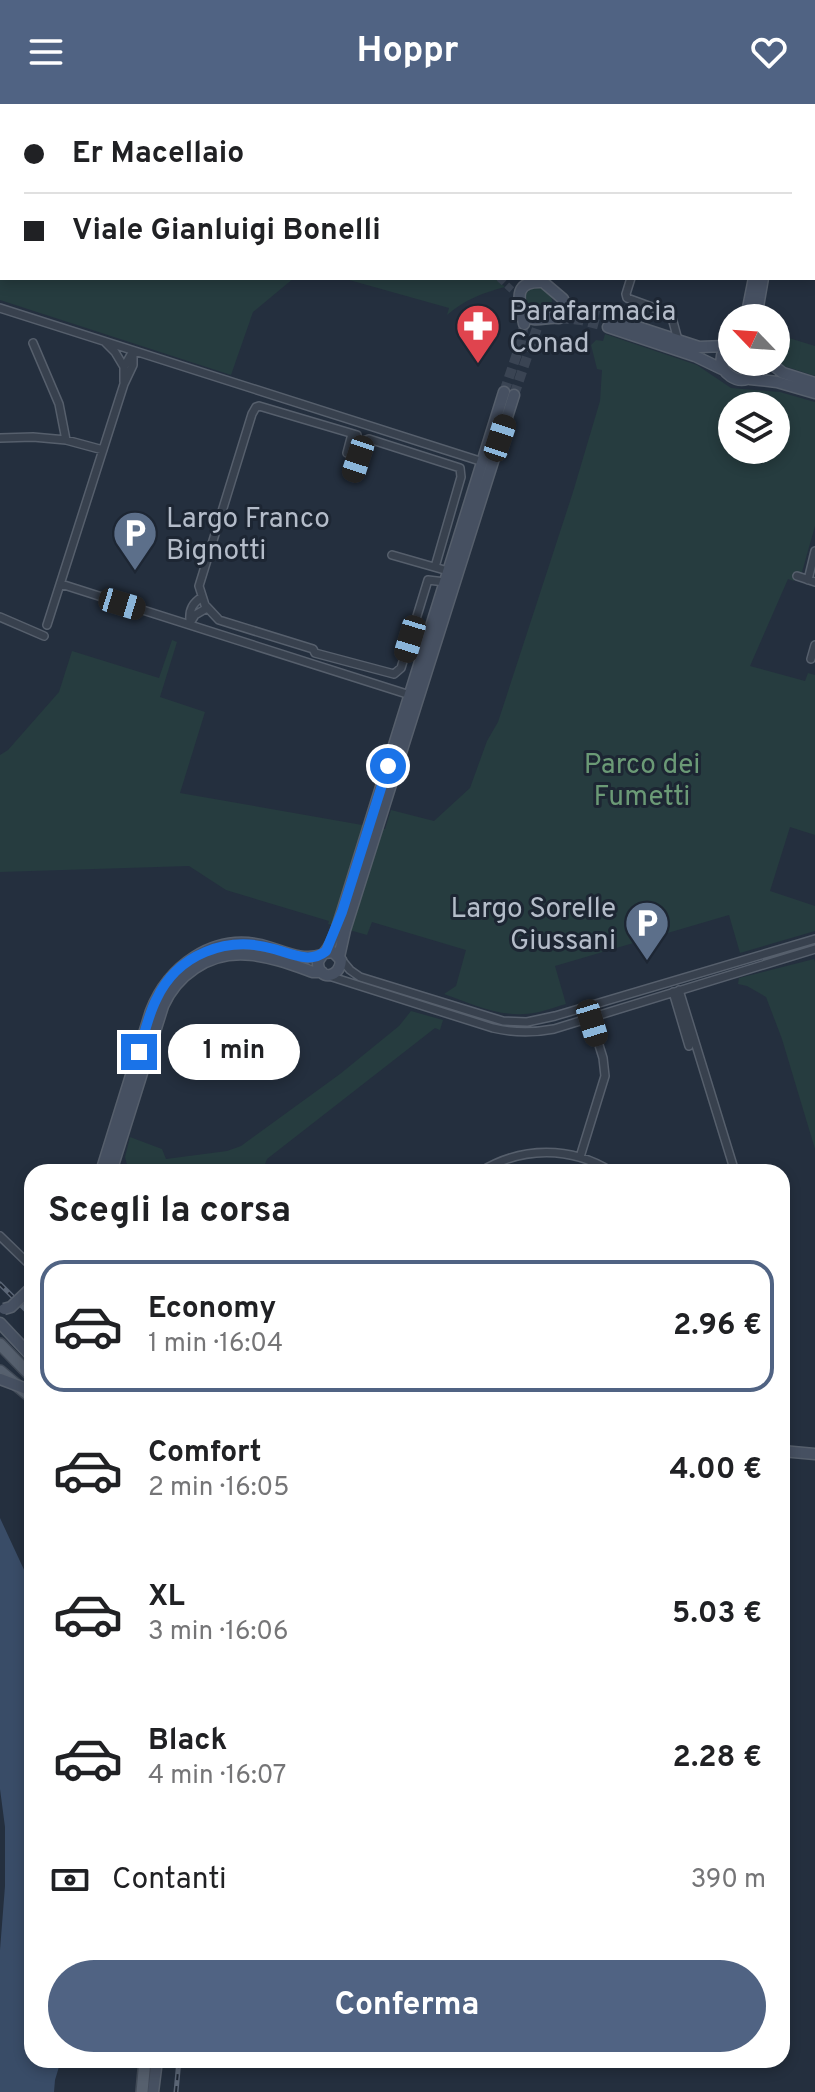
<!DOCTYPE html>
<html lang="it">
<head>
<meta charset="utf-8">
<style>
	body { margin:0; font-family:Overpass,sans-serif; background:#f2f2f2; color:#202124; height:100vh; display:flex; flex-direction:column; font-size:30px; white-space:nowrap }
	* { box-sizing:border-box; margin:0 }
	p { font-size:26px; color:#757577 }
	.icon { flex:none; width:44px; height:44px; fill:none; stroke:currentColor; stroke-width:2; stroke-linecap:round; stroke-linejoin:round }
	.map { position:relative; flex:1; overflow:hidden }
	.drawer { position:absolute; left:24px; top:1060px; width:766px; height:904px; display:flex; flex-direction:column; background:#fff; border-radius:24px; box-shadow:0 4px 12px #0003 }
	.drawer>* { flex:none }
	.guide { position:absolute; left:0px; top:0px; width:816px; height:176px; box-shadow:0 4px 12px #0003; display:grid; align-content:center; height:176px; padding:0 24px; background:#fff }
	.needle { width:52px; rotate:295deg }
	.tools { position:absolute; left:718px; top:200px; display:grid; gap:16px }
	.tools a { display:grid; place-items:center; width:72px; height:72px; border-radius:50%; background:#fff; box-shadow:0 4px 12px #0003; font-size:40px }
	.end { position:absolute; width:36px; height:36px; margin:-18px; border:10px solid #1a73e8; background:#fff; box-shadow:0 0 0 4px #fff }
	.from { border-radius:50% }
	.bubble { position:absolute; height:56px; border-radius:28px; background:#fff; box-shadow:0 4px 12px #0003; font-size:26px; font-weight:700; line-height:56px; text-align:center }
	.car { position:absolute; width:24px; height:48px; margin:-24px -12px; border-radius:10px; box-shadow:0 0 6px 2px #0007; background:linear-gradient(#222 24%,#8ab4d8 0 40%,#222 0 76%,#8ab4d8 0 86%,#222 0) }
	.guide b { display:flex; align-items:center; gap:28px; height:76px; font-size:30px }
	.guide b+b { border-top:2px solid #e0e0e0 }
	.guide i { width:20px; height:20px; background:#202124 }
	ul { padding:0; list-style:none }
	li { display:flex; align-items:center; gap:24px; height:132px; margin:0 16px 12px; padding:0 8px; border:4px solid transparent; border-radius:24px }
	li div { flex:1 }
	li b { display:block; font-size:30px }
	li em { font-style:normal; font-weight:700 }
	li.on { border-color:#506383 }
	li>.icon { width:72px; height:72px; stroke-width:1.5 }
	h2 { padding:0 24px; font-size:36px; line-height:96px }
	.pay { display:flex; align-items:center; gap:20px; height:88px; padding:0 24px; font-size:30px }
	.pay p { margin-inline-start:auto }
	.primary-button { display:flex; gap:16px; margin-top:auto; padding:16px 24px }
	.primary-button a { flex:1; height:92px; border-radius:48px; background:#506383; color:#fff; font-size:32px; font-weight:700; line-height:92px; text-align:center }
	header { display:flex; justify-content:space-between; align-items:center; height:104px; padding:0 24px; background:#506383; color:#fff; font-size:36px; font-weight:700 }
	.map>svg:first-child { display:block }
	.green { fill:#263c3f; fill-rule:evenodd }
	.water { fill:#394c67 }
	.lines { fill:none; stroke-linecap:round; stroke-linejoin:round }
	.stream { stroke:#394c67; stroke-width:2 }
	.street-tunnel { stroke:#3a4453; stroke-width:7; stroke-dasharray:7 3.5; stroke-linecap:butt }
	.secondary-tunnel { stroke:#3a4453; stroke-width:10; stroke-dasharray:10 5; stroke-linecap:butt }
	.street-casing { stroke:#565f6c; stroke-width:10 }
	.secondary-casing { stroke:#565f6c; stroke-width:13 }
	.primary-casing { stroke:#414a57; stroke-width:14 }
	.highway-casing { stroke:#434c59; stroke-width:15 }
	.street { stroke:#38414e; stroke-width:7 }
	.secondary { stroke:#465061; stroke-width:10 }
	.primary { stroke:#56606e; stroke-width:11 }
	.highway { stroke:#746855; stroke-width:12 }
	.rail-casing { stroke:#5a6575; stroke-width:5 }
	.rail { stroke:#1d2633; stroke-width:2; stroke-dasharray:6; stroke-linecap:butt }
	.secondary-bridge-casing { stroke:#565f6c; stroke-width:13; stroke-linecap:butt }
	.secondary-bridge { stroke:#465061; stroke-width:10 }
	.route { stroke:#1a73e8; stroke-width:10 }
	.labels { text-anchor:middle; stroke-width:6; stroke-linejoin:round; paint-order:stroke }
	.poi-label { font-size:28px; fill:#b4bcc9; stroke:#1d2633; text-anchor:start }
	.park-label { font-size:28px; fill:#6b9a76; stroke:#1d2633 }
</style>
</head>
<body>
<header><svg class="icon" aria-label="menu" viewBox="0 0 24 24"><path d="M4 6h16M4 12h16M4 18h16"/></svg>Hoppr<svg class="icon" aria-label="heart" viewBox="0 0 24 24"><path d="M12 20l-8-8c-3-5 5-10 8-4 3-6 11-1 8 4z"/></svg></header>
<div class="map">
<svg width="815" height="1988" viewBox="0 0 815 1988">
	<rect width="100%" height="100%" fill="#242f3e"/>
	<!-- green -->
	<path class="green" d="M2 51V174H294L253 208 231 271 0 196V54Z
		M342 174H495L505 183C485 188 464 196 447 211L449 204Z
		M524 197a14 14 0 1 1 28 0a14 14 0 1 1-28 0Z
		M605 230 697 261 731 284 780 288 815 298V422L802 468H797L794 477 788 475 750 562 805 577 808 569 815 571V731L790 723 770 787 815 802V827L740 849 729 811 555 862 566 900C552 904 537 910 523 910 496 912 468 898 444 890L456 882 466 846 372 818 367 831 328 820 329 817 226 786 189 762 0 768V651L8 646 59 588 72 547 159 574 172 536 177 538 160 593 205 608 180 689 385 725 391 706 434 717 470 684 487 637 498 618 573 388 600 297 602 266 597 265 591 241 596 236 603 237ZM732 302H776V346H732Z
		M776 230 815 242V272L784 262 776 255Z
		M814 855 815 858V1045L782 935 766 893 747 882 738 880 739 874Z
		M411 907 443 916 440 926 435 924 267 1055 262 1068H129L125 1053 130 1033 162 1045 166 1055 227 1047 241 1042 340 970 399 922Z"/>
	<!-- water -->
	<path class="water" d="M0 1414 32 1483V1956H61L55 1976 54 1988H0V1846L5 1782V1723L0 1685Z"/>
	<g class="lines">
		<!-- stream -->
		<path class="stream" d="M59 2 62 0
			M0 61 2 58"/>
		<!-- street-tunnel -->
		<path class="street-tunnel" d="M499 174 513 187"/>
		<!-- secondary-tunnel -->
		<path class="secondary-tunnel" d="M563 195 582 207 610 214
			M559 214 581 216 608 223
			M504 288 521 238 524 220
			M514 291 537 224"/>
		<!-- street casing -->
		<g class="street-casing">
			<path id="street" d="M608 0 609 2
				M160 1 162 2
				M266 2 270 0
				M354 2 355 0
				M477 2 478 0
				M637 2 644 0
				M668 2 674 0
				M631 174 626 190 627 194 671 210 678 236
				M0 204 483 358
				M105 238 115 248 124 263
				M33 239 59 300 66 336
				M124 278V263L133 247
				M0 334 33 333 66 336 103 346
				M347 349 352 330
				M352 350 357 331 259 302 256 303 252 310 199 482 205 501 219 516 313 545 315 549 394 570 401 564 428 476 445 478
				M352 372 364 337 369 335 460 364 461 373 435 463
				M392 451 448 467
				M797 472 815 478
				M808 476 815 447
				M61 480 410 591
				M0 513 44 532
				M190 516C189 505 193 499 202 493
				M190 519 195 511 207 504
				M47 521 124 280 133 261V247
				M811 555 815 541
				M340 854 350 866 360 873 503 917 527 918 555 912 815 835
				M329 872 493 924C514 929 533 929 554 925L815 845
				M679 886 735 1068
				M673 888 689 942
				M580 1053 605 972 603 954 590 912
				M480 1068C522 1042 571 1042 612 1068
				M0 1132 32 1163"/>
		</g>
		<!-- secondary casing -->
		<g class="secondary-casing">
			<path id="secondary" d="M748 0V2
				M760 0V2
				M522 209C535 221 544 212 559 214
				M610 214 699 243 726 242
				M746 214 754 174
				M756 214 763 174
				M524 220C521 201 509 176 543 178L563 195
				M608 223 695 252 724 266
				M732 238C700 263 750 297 761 258
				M769 258 783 269 815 279
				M750 275 777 278 815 289
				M325 849 333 848 341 856C340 875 319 876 318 860 318 853 325 850 328 844 335 834 338 820 342 808L504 288
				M339 853 345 826 514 291
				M101 1068 151 907C168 863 212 830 261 841 282 846 300 858 322 851
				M111 1068 163 902C170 886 180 874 195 864 233 838 273 854 313 868H322
				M0 1219 32 1253
				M782 1347 815 1350
				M153 1988 157 1956"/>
		</g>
		<!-- primary casing -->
		<g class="primary-casing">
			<path id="primary" d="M0 1240 32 1273
				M0 1267 32 1294
				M142 1988 145 1956"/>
		</g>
		<!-- highway casing -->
		<g class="highway-casing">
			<path id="highway" d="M5 2 7 0
				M31 2 33 0
				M0 29 2 27"/>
		</g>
		<!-- street -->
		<use href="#street" class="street"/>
		<!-- secondary -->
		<use href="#secondary" class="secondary"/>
		<!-- primary -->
		<use href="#primary" class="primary"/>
		<!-- highway -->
		<use href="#highway" class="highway"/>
		<!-- rail casing -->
		<g class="rail-casing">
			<path id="rail" d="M0 1180 32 1212
				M176 1988 179 1956"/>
		</g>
		<!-- rail -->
		<use href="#rail" class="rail"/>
		<!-- secondary-bridge casing -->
		<g class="secondary-bridge-casing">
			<path id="secondary-bridge" d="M4 1205 11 1203 32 1183
				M0 1275 32 1287"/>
		</g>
		<!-- secondary-bridge -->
		<use href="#secondary-bridge" class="secondary-bridge"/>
	</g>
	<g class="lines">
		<!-- route -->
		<path class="route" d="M139 948C144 931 148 912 156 896 177 850 227 831 274 845 292 850 310 860 326 847L342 808 388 662"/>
	</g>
	<!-- icons -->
	<defs>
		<g id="pharmacy-pin" transform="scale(2.3)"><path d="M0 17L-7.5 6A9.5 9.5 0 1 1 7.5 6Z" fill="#e0444e" stroke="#1d2633"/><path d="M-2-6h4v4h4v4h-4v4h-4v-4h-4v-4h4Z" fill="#fff"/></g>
		<g id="parking-pin" transform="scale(2.3)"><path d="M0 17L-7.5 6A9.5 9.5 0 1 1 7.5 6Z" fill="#5c6f8a" stroke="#1d2633"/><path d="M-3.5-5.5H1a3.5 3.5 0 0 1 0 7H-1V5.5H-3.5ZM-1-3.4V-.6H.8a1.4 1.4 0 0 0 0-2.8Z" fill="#fff"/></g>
	</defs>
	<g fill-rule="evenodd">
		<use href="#pharmacy-pin" x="478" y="222"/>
		<use href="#parking-pin" x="135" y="429"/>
		<use href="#parking-pin" x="647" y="819"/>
	</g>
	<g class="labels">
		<!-- poi labels -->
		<g class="poi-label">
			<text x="509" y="216">Parafarmacia<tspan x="509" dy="32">Conad</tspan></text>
			<text x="166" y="423">Largo Franco<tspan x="166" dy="32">Bignotti</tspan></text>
			<text x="616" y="813" text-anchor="end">Largo Sorelle<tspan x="616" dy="32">Giussani</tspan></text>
		</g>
		<!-- park labels -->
		<g class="park-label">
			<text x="642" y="669">Parco dei<tspan x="642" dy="32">Fumetti</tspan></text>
		</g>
	</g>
</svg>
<div class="tools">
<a><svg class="needle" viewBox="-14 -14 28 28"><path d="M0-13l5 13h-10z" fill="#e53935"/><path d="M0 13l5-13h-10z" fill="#757577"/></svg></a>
<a><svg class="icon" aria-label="layers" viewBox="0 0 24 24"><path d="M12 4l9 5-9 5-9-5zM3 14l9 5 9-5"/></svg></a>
</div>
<i class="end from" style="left:388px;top:662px"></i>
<i class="end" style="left:139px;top:948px"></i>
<div class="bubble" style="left:168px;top:920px;width:132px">1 min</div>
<i class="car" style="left:500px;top:334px;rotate:18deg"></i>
<i class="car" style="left:358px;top:355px;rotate:198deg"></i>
<i class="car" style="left:122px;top:500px;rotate:107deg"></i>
<i class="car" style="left:410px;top:535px;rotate:197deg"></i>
<i class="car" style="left:592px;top:919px;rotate:163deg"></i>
<div class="guide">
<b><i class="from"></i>Er Macellaio</b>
<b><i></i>Viale Gianluigi Bonelli</b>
</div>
<section class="drawer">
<h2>Scegli la corsa</h2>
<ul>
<li class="on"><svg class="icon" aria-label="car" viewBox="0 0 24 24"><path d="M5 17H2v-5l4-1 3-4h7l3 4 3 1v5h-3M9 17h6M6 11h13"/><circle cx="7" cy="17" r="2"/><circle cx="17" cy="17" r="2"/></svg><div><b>Economy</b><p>1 min · 16:04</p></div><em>2.96 €</em></li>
<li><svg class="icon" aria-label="car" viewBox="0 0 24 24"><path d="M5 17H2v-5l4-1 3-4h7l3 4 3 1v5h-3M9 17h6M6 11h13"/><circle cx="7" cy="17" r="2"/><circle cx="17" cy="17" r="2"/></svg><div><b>Comfort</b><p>2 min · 16:05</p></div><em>4.00 €</em></li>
<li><svg class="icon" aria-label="car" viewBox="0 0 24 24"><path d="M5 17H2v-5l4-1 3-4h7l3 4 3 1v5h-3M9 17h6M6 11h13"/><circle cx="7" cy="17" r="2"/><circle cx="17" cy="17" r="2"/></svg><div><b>XL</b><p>3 min · 16:06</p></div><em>5.03 €</em></li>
<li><svg class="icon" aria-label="car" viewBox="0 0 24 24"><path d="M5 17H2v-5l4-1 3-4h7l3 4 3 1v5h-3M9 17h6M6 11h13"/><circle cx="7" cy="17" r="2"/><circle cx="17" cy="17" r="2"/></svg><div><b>Black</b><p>4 min · 16:07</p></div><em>2.28 €</em></li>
</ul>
<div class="pay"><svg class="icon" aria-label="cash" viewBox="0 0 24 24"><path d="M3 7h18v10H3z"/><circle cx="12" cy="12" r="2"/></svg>Contanti<p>390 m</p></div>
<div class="primary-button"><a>Conferma</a></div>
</section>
</div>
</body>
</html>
